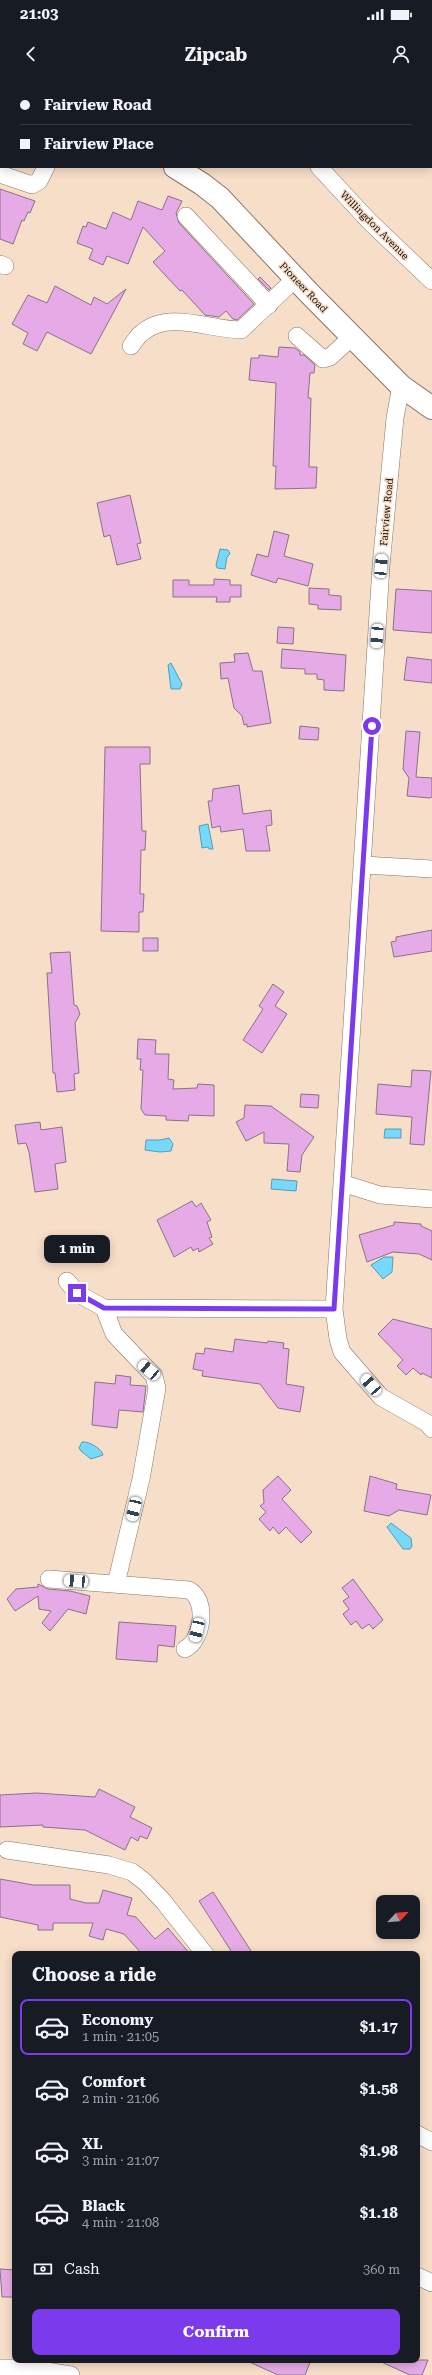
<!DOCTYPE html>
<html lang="en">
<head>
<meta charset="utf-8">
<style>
	body { margin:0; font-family:"Roboto Serif",serif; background:#242831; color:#f1f3f6; height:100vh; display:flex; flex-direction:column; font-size:15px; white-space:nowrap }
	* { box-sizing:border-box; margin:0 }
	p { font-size:13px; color:#9ea1a6 }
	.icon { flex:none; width:22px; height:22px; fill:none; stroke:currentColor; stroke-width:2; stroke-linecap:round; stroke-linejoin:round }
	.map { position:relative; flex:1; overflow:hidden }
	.details { position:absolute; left:12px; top:1871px; width:408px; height:412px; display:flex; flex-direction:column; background:#171b24; border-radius:8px; box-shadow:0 2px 10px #0003 }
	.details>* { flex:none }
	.hud { position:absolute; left:0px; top:0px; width:432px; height:88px; box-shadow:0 2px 10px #0003; display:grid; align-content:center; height:88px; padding:0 20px; background:#171b24 }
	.needle { width:26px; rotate:64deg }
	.tools { position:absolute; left:376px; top:1815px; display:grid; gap:8px }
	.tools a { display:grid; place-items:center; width:44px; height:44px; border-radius:8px; background:#171b24; box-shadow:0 2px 10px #0003; font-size:20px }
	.end { position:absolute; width:18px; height:18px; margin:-9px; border:5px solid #7c3aed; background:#fff; box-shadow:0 0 0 2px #fff }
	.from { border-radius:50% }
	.bubble { position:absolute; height:28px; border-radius:8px; background:#171b24; box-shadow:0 2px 10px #0003; font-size:13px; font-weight:700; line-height:28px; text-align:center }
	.car { position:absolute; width:12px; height:24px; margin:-12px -6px; border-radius:5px; box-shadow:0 0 3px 1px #0007; background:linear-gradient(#fff 24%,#345 0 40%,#fff 0 76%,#345 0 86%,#fff 0) }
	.hud b { display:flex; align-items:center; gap:14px; height:38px; font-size:15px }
	.hud b+b { border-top:1px solid #363941 }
	.hud i { width:10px; height:10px; background:#f1f3f6 }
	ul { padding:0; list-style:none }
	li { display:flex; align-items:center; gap:12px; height:56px; margin:0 8px 6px; padding:0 12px; border:2px solid transparent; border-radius:8px }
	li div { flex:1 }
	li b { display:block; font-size:15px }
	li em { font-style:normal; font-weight:700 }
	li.on { border-color:#7c3aed }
	li>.icon { width:36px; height:36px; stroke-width:1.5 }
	h2 { padding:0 20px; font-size:18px; line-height:48px }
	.pay { display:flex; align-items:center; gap:10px; height:44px; padding:0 20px; font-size:15px }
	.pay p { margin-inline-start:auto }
	.action { display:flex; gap:8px; margin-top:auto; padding:8px 20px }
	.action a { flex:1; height:46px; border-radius:8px; background:#7c3aed; color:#fff; font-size:16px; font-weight:700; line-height:46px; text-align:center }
	.status { display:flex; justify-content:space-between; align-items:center; height:28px; padding:0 20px; background:#171b24; direction:ltr }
	.status svg { height:11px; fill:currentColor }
	header { display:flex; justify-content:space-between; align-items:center; height:52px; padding:0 20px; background:#171b24; font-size:18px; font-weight:700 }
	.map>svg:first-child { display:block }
	.water { fill:#76d8fb; stroke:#599bb2 }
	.building { fill:#e6abe6; stroke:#877387 }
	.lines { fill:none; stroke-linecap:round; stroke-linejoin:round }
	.minor-tunnel { stroke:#d5bfac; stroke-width:17; stroke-dasharray:17 8; stroke-linecap:butt }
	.minor-casing { stroke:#8b7563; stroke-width:18 }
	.major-casing { stroke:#8b7563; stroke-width:24 }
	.minor { stroke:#fff; stroke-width:17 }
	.major { stroke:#fff; stroke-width:22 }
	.route { stroke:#7c3aed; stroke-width:5 }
	.labels { text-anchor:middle; stroke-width:3; stroke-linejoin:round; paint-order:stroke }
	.street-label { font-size:10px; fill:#150d06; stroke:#f7dec9 }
</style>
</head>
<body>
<div class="status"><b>21:03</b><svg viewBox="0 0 49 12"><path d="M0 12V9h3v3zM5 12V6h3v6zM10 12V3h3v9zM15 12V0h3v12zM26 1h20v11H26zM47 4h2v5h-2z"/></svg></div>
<header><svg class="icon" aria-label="back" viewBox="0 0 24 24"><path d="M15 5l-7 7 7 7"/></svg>Zipcab<svg class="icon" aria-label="person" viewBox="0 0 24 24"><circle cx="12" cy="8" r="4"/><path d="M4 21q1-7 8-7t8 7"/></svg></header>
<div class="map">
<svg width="432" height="2295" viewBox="0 0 432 2295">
	<rect width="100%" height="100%" fill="#f7dec9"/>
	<!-- water -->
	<path class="water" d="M220 469 228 470 230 474 227 477 225 489 217 488 216 485Z
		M171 583 182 604 180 609H171L168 585Z
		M208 744 213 769H209L208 767 202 768 199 746Z
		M385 1049H401V1058H384Z
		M169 1058 173 1064 171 1071 160 1072 145 1070 146 1060H160Z
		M272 1099 297 1101 296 1111 271 1109Z
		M384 1177H393L392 1192 383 1199 371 1185Z
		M82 1362C89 1361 102 1369 103 1375L91 1379 81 1371 79 1368Z
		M391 1443 411 1458 412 1466 410 1469H403L387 1447Z"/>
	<!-- building -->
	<path class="building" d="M0 109 35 121 30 133 28 132 24 141 22 140 13 164 0 159Z
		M168 116 182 121 176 133 179 143 254 224 237 240 233 239 226 231 219 237 205 235 182 210 180 211 153 182 165 171 143 147 128 184 107 176 103 185 89 179 93 169 77 163 83 146 86 147 88 142 106 149 113 132 131 140 138 121 162 130Z
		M260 197 271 208 269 210 258 199Z
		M55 206 91 225 94 217 107 224 126 209 91 274 47 252 37 271 23 264 28 253 12 244 28 215 47 223Z
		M279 267 295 268 300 272V275H304L315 285 314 293H310L308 318H311L309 387H317L316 408 275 409 276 386H273L276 303 249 300 251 278H259V275L278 277Z
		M130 415 141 463 137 464 141 479 117 485 110 455 104 457 97 423Z
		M274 451 289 455 284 476 313 484 308 506 278 498 276 503 251 495 257 474 268 477Z
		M214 499 230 500V505H241V517H230V522H216L217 517H173V500H189V505H214Z
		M309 508 329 509V515L341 516V530L318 529V525L309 524Z
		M396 509 432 511V553L393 550Z
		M278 547 294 548 293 564 277 563Z
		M282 569 346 575 344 611 324 610V600L317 599V594H305V589L281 588Z
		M248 573 253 591H262L271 643 247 647V644L244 645 242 636 234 628 228 598 221 599 220 583 235 582 234 574Z
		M407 577 432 580V603L404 600Z
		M300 646 319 648 318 660 299 659Z
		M406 651 420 652 416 697 432 698V717L430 718 407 716 409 698 403 689Z
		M105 667H150V684H140L142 751H146L145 770H141L140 814H144L143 832H139V852L101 851Z
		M239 705 243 734 271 730 272 745 266 746 270 771H246L243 749 221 752 220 746 212 748 208 721H212L213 709Z
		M432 850V871L394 877 391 862 396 861V857Z
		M143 858H158V871H143Z
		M70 872 74 925 77 926 80 934 75 943 79 993 74 994 75 1010 57 1012 55 993H53L47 893H52L50 873Z
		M273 904 284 912 275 926 287 934 262 973 243 960 263 929 259 926Z
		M138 959 156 960 155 974H169L168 999 174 1000 173 1009 197 1008 198 1004 214 1005V1036L189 1035 188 1041 166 1040V1036L145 1035 141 1029 143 990H140L141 979H137Z
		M412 990 431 991 424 1065 410 1064 412 1037 376 1034 378 1004 411 1007Z
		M301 1014 319 1015 318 1028 300 1027Z
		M245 1025 271 1026 314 1057 302 1075 300 1092 287 1091 289 1064 264 1063V1052L246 1061 236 1042 244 1038Z
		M40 1042 41 1050 62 1047 66 1082 55 1084 58 1109 35 1112 29 1072 26 1063 18 1064 15 1045Z
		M192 1121 196 1127 201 1123 211 1140 207 1142 212 1157 209 1158 213 1164 199 1172 198 1168 193 1171 191 1167 174 1177 157 1140Z
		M394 1142 421 1144V1146L432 1151V1180L419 1174 393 1172 367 1182 359 1155 394 1145Z
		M393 1239 432 1249V1298L422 1293 421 1295 413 1288 406 1295 397 1286 403 1280 378 1254Z
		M235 1259 267 1263 268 1261 284 1263 283 1268 289 1269 286 1304 304 1307 300 1332 278 1328 260 1304 202 1296 203 1291 193 1289 196 1273 204 1274 205 1268 233 1272Z
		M116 1295 131 1297 130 1305 146 1306 143 1332 119 1330 117 1348 92 1345 95 1302 115 1304Z
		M278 1396 291 1410 282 1419 312 1452 301 1463 286 1447 279 1454 273 1447 270 1451 259 1439 266 1432 260 1426 264 1423 263 1410Z
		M370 1396 397 1404 396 1409 431 1415 427 1435 399 1430 389 1436 364 1431Z
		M353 1499 383 1540 373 1549 369 1544 362 1549 356 1541 351 1545 343 1534 349 1529 343 1521 349 1517 342 1508Z
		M38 1504 48 1509 70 1511 90 1516 86 1534 68 1529 50 1551 42 1543 51 1531 39 1529 38 1516 15 1531 7 1519 16 1509 38 1507Z
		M119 1542 176 1546 174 1567 158 1565 157 1582 116 1579Z
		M99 1709 135 1727 130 1737 152 1748 147 1759 140 1756 138 1761 131 1757 125 1770 85 1750 43 1747V1745L0 1747V1715L37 1713 95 1717Z
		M0 1799 33 1805H70V1819L86 1823H99L103 1810 132 1818 127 1835 136 1837 155 1859 168 1848 190 1874H142L124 1854 106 1849 103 1860 89 1856 93 1843H53V1850H38V1845L0 1837Z
		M213 1812 253 1874H233L199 1821Z
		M0 2189 15 2190V2217H2Z
		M245 2280H311L305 2295H278Z
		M377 2280H428L422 2295H410Z"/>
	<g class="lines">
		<!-- minor-tunnel -->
		<path class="minor-tunnel" d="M43 0 44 1"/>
		<!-- minor casing -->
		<g class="minor-casing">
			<path id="minor" d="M236 0 237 1
				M300 1 301 0
				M319 87 369 141 432 201
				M0 94 32 105 39 101 46 87
				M186 136 269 225
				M0 184 5 186
				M297 256 323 279 330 277 352 257
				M131 266C135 261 138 255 143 252 169 230 211 250 241 250L295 199
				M364 785 432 789
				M342 1103 380 1115 432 1119
				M67 1201 77 1213 104 1228 334 1229 338 1259 342 1272 381 1317 427 1343 432 1349
				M104 1228 114 1254 154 1296 157 1308 141 1399 116 1504
				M334 1229 381 486 395 338 401 306
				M49 1499 189 1510C208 1520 203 1560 185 1569
				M7 1770 109 1785 132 1792 145 1802 163 1821 205 1874
				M417 2054 432 2062
				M417 2196 432 2203
				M0 2288H27L71 2295"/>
		</g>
		<!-- major casing -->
		<g class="major-casing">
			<path id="major" d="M0 24 1 25
				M0 55H1
				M175 87 202 104 220 118 309 213 401 306 432 328"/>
		</g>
		<!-- minor -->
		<use href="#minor" class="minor"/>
		<!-- major -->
		<use href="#major" class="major"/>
	</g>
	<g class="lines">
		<!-- route -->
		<path class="route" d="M77 1213 104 1228 334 1229 372 646"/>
	</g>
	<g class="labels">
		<!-- street labels -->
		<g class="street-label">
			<text transform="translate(375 145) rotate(45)" y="4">Willingdon Avenue</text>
			<text transform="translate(304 207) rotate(47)" y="4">Pioneer Road</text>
			<text transform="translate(386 432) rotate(-85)" y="4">Fairview Road</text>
		</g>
	</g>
</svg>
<div class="tools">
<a><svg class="needle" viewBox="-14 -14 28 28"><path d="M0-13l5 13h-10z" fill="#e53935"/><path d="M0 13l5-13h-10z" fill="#9ea1a6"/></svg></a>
</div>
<i class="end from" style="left:372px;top:646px"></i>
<i class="end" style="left:77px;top:1213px"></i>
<div class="bubble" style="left:44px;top:1155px;width:66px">1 min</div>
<i class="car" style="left:381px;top:486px;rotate:5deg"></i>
<i class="car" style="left:377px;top:556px;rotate:184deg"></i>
<i class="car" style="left:149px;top:1290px;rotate:310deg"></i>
<i class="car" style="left:371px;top:1305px;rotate:319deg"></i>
<i class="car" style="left:134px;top:1429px;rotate:193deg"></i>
<i class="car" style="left:76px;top:1501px;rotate:274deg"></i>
<i class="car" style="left:197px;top:1550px;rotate:193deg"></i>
<div class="hud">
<b><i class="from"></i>Fairview Road</b>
<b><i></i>Fairview Place</b>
</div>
<section class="details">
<h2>Choose a ride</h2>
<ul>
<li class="on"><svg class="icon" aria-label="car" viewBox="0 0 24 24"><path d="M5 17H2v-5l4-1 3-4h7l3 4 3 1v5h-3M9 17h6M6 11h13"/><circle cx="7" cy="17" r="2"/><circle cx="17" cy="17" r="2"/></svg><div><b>Economy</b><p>1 min · 21:05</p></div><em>$1.17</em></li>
<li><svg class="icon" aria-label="car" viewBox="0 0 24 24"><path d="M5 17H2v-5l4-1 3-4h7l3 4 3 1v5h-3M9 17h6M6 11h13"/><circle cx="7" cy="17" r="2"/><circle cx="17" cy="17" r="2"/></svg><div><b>Comfort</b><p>2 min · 21:06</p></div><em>$1.58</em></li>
<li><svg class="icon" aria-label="car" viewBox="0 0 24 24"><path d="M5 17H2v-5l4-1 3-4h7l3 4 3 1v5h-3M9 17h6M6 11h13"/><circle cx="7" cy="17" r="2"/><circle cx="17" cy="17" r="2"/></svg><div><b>XL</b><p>3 min · 21:07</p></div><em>$1.98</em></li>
<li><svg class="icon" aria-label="car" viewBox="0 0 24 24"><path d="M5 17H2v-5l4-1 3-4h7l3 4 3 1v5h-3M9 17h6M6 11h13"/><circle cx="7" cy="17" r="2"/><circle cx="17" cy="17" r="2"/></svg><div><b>Black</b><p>4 min · 21:08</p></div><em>$1.18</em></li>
</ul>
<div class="pay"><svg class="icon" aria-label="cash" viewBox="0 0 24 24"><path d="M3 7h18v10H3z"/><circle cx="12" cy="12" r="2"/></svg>Cash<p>360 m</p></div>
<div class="action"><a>Confirm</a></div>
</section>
</div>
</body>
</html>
